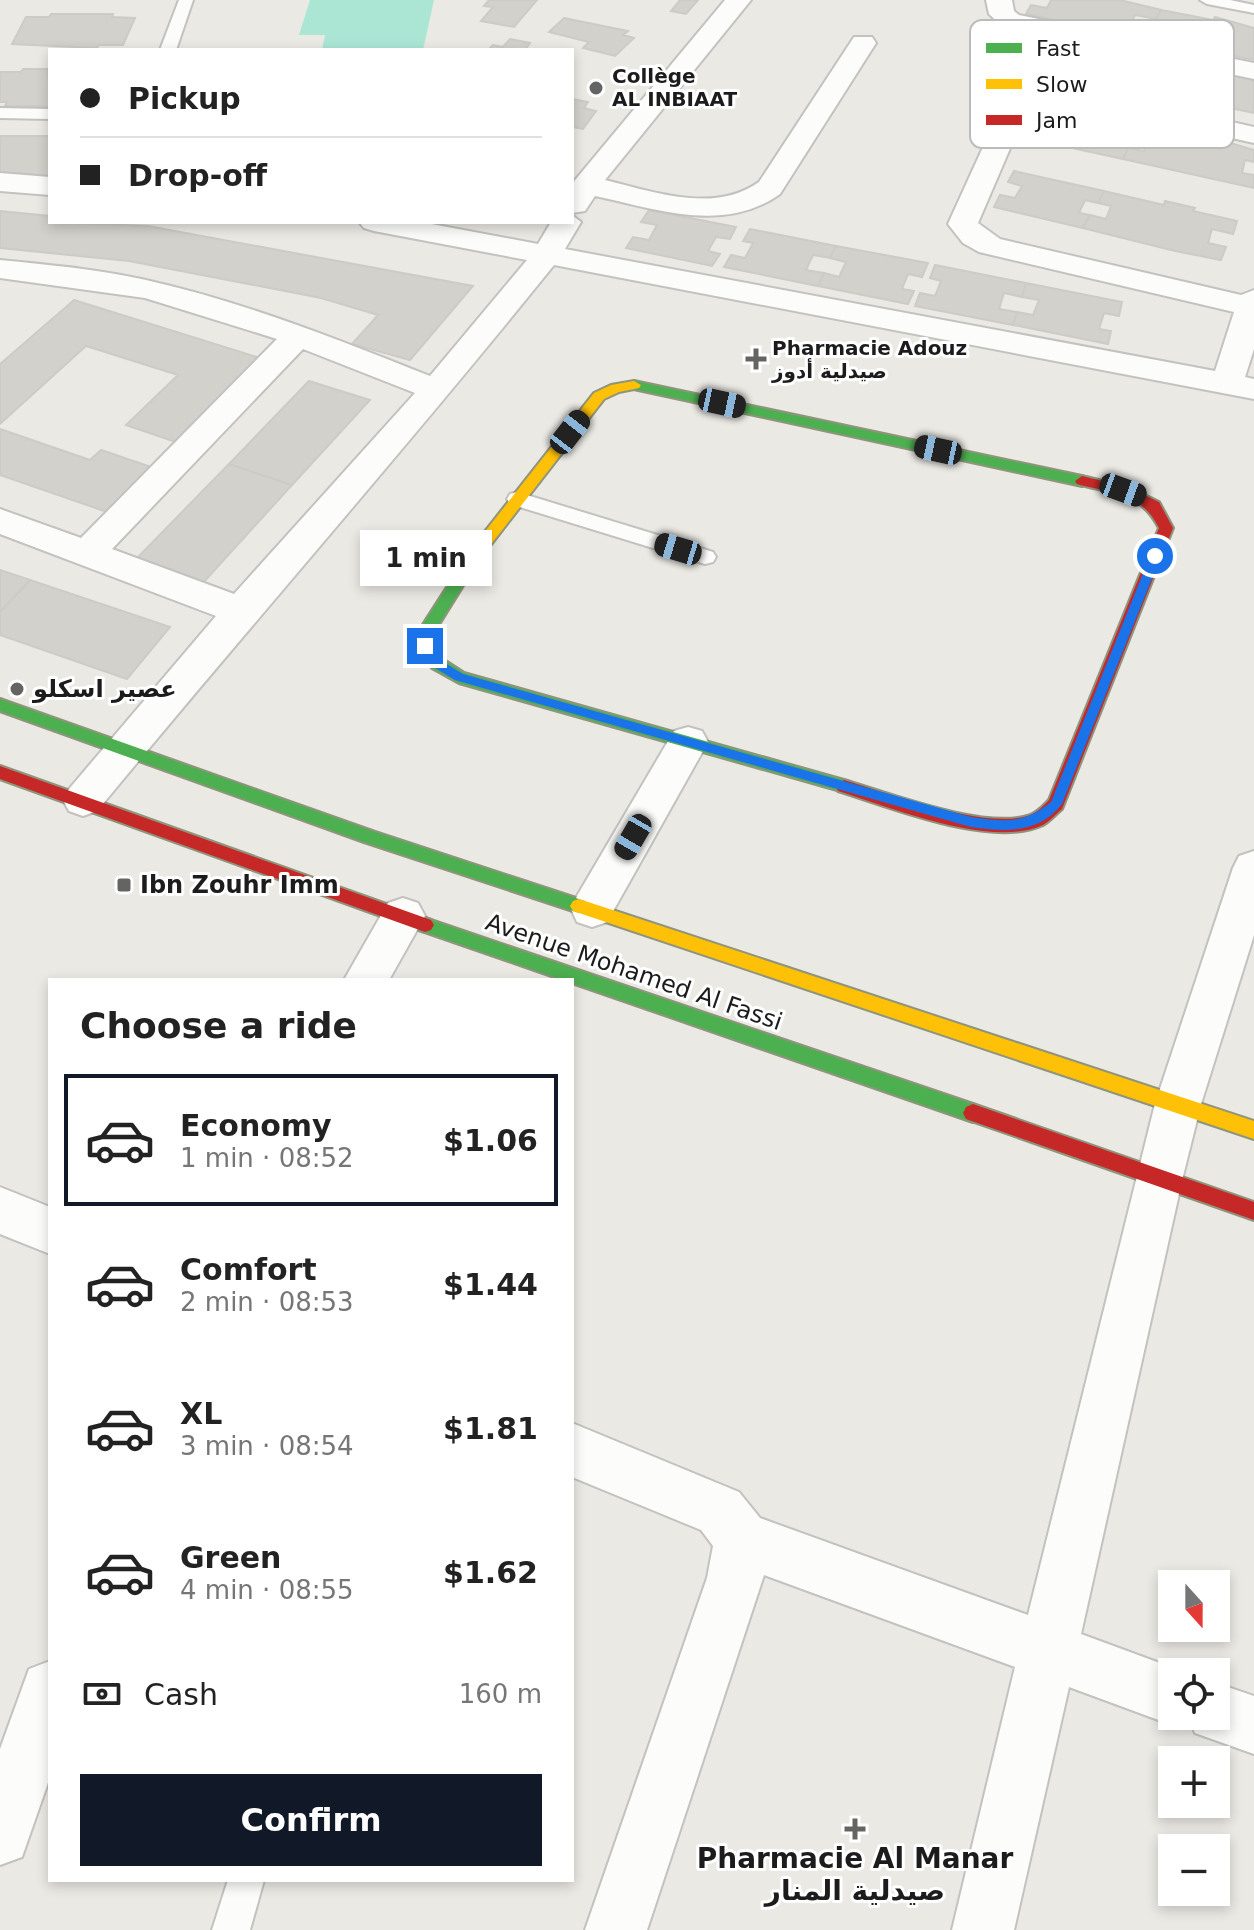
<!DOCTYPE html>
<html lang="en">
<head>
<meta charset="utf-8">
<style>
	body { margin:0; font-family:"DejaVu Sans",Cairo,sans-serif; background:#f6f6f6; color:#222; height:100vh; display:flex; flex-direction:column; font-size:30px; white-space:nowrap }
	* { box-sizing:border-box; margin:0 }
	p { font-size:26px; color:#767676 }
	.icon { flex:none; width:44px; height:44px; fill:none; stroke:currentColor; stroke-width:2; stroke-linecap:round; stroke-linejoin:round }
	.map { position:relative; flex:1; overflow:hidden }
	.details { position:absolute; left:48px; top:978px; width:526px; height:904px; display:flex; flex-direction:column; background:#fff; border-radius:0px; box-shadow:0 4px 12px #0003 }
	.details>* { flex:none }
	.banner { position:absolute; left:48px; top:48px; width:526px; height:176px; border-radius:0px; box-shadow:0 4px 12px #0003; display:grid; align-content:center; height:176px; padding:0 32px; background:#fff }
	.needle { width:52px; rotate:159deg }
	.tools { position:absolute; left:1158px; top:1570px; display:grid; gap:16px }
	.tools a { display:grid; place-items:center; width:72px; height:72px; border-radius:0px; background:#fff; box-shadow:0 4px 12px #0003; font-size:40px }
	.end { position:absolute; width:36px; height:36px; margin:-18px; border:10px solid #1a73e8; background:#fff; box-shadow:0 0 0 4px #fff }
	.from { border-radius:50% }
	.bubble { position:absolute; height:56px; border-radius:0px; background:#fff; box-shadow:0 4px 12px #0003; font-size:26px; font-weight:700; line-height:56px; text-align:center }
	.car { position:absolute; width:24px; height:48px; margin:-24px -12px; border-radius:10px; box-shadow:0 0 6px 2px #0007; background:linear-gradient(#222 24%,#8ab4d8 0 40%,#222 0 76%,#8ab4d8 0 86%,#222 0) }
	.banner b { display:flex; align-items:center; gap:28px; height:76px; font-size:30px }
	.banner b+b { border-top:2px solid #e0e0e0 }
	.banner i { width:20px; height:20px; background:#222 }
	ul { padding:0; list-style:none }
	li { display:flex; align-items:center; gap:24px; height:132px; margin:0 16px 12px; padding:0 16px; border:4px solid transparent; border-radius:0px }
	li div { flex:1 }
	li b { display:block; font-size:30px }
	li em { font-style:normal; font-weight:700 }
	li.active { border-color:#111827 }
	li>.icon { width:72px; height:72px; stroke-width:1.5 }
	h2 { padding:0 32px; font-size:36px; line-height:96px }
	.pay { display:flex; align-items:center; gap:20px; height:88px; padding:0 32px; font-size:30px }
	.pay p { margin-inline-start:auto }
	.button { display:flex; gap:16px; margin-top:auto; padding:16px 32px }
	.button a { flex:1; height:92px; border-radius:0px; background:#111827; color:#fff; font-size:32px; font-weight:700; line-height:92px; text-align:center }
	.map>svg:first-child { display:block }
	.pitch { fill:#abe6d5 }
	.building { fill:#d3d1cc; stroke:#cdcbc5; stroke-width:2 }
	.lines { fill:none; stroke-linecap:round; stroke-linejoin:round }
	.lane-casing { stroke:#c3c2c0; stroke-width:4 }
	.street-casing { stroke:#c3c2c0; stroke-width:4 }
	.fast-casing { stroke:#8f947c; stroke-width:4 }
	.slow-casing { stroke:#8f947c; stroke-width:4 }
	.jam-casing { stroke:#8f947c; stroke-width:4 }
	.lane { fill:#fcfcfb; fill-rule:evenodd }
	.street { fill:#fcfcfb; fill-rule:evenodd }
	.fast { fill:#4caf50; fill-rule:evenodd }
	.slow { fill:#ffc107; fill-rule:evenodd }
	.jam { fill:#c62828; fill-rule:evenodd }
	.route { fill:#1a73e8 }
	.poi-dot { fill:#646462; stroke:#fff; stroke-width:3 }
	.labels { text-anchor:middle; stroke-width:6; stroke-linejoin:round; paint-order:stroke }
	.far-poi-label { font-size:20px; font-weight:bold; fill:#1c1c1c; stroke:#fff; text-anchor:start }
	.poi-label { font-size:24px; font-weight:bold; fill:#1c1c1c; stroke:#fff; text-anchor:start }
	.street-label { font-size:24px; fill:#1c1c1c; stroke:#fff }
	.near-poi-label { font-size:28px; font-weight:bold; fill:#1c1c1c; stroke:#fff }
	.key { fill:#fff; stroke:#bbb; stroke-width:2 }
	.key-label { font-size:22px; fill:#1c1c1c }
</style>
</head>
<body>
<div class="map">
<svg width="1254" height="1930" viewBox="0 0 1254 1930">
	<rect width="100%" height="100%" fill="#eae9e4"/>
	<!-- pitch -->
	<path class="pitch" d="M310 0H434L423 50H322L325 35H299Z"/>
	<!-- building -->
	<path class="building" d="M489 0H537L514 27 481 21 493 7 484 6Z
		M680 0H698L686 14 671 11Z
		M1051 0H1120L1161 10 1156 19 1135 15 1130 25 1149 29 1144 38 1026 14 1031 5 1047 8Z
		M1161 10 1213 20 1215 17 1254 28V60L1144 38 1149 29 1163 31 1167 21 1156 19Z
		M51 14H113L112 17 135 18 123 45H99L97 48 12 44 26 17H49Z
		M564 18 628 31 623 35 634 38 615 56 583 48 589 42 549 32Z
		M510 39 530 43 525 50H488L493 45 503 47Z
		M1166 60 1254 78V113L1149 91 1154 81 1169 84 1174 73 1161 70Z
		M23 69H48L50 106H5L7 102H0V72H21Z
		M572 99 588 102 584 108 596 111 583 129 572 127Z
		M1055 107 1141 126 1135 137 1123 134 1117 145 1128 148 1123 159 1036 140 1042 129 1057 132 1063 121 1049 118Z
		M1141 126 1198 138 1200 134 1254 150V162L1245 160 1242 173 1254 175V188L1123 159 1128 148 1144 151 1148 139 1135 137Z
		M0 136H50V174L46 177H19L20 173 0 176Z
		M1014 171 1104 191 1098 203 1085 200 1079 213 1090 215 1083 228 994 207 1000 195 1015 198 1022 186 1008 182Z
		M1104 191 1164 205 1165 201 1195 208 1193 211 1237 221 1233 234 1212 229 1208 243 1226 247 1221 260 1175 251 1083 228 1090 215 1106 219 1111 206 1098 203Z
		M649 210 736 227 730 239 716 237 708 251 720 254 712 266 626 248 633 237 649 240 657 225 641 222Z
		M0 211 50 216V222L148 226 473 286 410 360 352 344 378 315 321 298 129 261 0 248Z
		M750 229 836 246 830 258 813 255 806 270 824 273 818 286 724 267 731 255 745 258 753 243 743 241Z
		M836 246 928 263 922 277 908 274 902 289 914 291 908 304 818 286 824 273 839 277 846 262 830 258Z
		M935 265 1026 283 1022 297 1004 293 999 309 1017 312 1013 325 915 306 920 293 935 296 941 281 930 278Z
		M1026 283 1122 302 1119 316 1104 313 1099 329 1111 331 1108 344 1013 325 1017 312 1033 315 1039 300 1022 297Z
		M74 300 260 358 176 442 126 425 178 375 86 346 0 424V364Z
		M309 381 370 400 292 485 229 464Z
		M0 429 90 460 101 450 151 467 107 512 0 475Z
		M229 464 292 485 201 585 135 560Z
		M0 570 30 580 0 612Z
		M30 580 170 627 127 679 0 635V612Z"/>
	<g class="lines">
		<!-- lane casing -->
		<g class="lane-casing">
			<path id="lane" d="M179 0H193L176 50H160Z
				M1200 0H1230L1254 5V13L1207 4Z
				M0 108 50 109V119L0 118Z
				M517 492 713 552 716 557 713 562 705 564 510 504 507 499 510 494Z
				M228 1880H264L250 1930H212Z"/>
		</g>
		<!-- street casing -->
		<g class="street-casing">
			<path id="street" d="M725 0H751L605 180C655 192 714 214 759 182L854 37H872L876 43 780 194C724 234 656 209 595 196L585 211 572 213V184L576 179Z
				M986 0H1012L1014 11 1019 15 1254 63V79L1002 26 989 14Z
				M1073 86 1254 127V143L1073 102 1042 104 1026 111 978 223 1000 239 1241 295 1254 290V349L1245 377 1254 379V399L554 265C405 450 248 628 97 811L83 816 69 811 63 800 69 789 216 616 0 534V509L81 538 277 339 145 298 0 278V260C49 265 98 269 146 280 244 302 337 339 430 376L527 260 374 231 364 228 359 222H421L538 244 551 222H572V215L581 222 565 249 1215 371 1234 312 979 252 963 243 948 224 1004 101 1035 89ZM303 349 415 393 234 594 112 549Z
				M0 173 50 177V195L0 191Z
				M688 727 702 731 708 742 607 922 592 927 577 922 571 909 577 896 674 731Z
				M1254 851V935L1201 1104 1183 1176 1081 1634 1184 1672H1172V1716H1216V1683L1254 1696V1754L1195 1733 1189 1718 1172 1725 1069 1687 1014 1930H952L1015 1667 764 1575 647 1930H585L707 1578 713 1546 701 1530 572 1477V1423L739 1492 760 1518 1028 1615 1155 1104 1233 868 1239 856Z
				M403 898 418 903 425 916 389 980H344L388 903Z
				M0 1187 50 1207V1254L0 1234Z
				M50 1661V1777L22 1857 0 1865V1749L29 1669Z"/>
		</g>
		<!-- fast casing -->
		<g class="fast-casing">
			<path id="fast" d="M634 381 1082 476 1089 481 1082 486 629 388 627 385Z
				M477 547 484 552 438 626 434 650 444 660 464 673 844 780 852 786 850 791 844 792 459 683 432 668 418 651 422 626 472 548Z
				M0 699 375 832 585 901 588 906 585 911 579 913 364 842 0 711Z
				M425 918 973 1104 980 1107 983 1113 980 1119 973 1122 572 983V980H563L419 930 416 925 419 920Z"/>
		</g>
		<!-- slow casing -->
		<g class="slow-casing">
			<path id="slow" d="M634 381 641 385 639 388 619 392 604 399 482 556H472V548L594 393 611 385Z
				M579 899 1254 1121V1139L573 911 570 906 573 901Z"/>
		</g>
		<!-- jam casing -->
		<g class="jam-casing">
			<path id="jam" d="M1082 476 1128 487 1159 502 1173 528 1062 809C1056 814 1050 821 1043 825 991 849 890 807 838 791L836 786 844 780C888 793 987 831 1030 815 1038 812 1043 806 1049 800L1159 528C1140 491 1113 494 1077 484L1075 481Z
				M0 766 431 920 434 925 431 930 425 932 0 779Z
				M973 1104 1254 1202V1220L966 1119 963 1113 966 1107Z"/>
		</g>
		<!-- lane -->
		<use href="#lane" class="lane"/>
		<!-- street -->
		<use href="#street" class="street"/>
		<!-- fast -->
		<use href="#fast" class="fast"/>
		<!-- slow -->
		<use href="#slow" class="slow"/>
		<!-- jam -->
		<use href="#jam" class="jam"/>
	</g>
	<!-- route -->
	<path class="route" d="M1155 552 1161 556 1062 804C1039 834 1005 832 971 827L455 680 427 663 419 646 429 643 435 657 463 674 971 817C1005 822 1024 824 1051 802L1150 556Z"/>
	<!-- markers -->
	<g class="poi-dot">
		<circle cx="596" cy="88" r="8"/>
		<path d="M752 347h8v8h8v8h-8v8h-8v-8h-8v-8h8z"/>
		<circle cx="17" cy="689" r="8"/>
		<rect x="116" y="877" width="16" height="16" rx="4"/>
		<path d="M851 1817h8v8h8v8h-8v8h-8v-8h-8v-8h8z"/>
	</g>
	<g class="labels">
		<!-- far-poi labels -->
		<g class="far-poi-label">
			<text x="612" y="83">Collège<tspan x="612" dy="23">AL INBIAAT</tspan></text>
			<text x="772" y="355">Pharmacie Adouz<tspan x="772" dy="23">صيدلية أدوز</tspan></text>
		</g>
		<!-- poi labels -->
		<g class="poi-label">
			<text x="33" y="697">عصير اسكلو</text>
			<text x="140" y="893">Ibn Zouhr Imm</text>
		</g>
		<!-- street labels -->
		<g class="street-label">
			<text transform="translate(634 972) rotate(19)" y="8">Avenue Mohamed Al Fassi</text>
		</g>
		<!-- near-poi labels -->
		<g class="near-poi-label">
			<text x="855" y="1868">Pharmacie Al Manar<tspan x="855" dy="32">صيدلية المنار</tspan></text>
		</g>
	</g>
	<!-- legend -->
	<rect x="970" y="20" width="264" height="128" rx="12" class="key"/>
	<rect x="986" y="43" width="36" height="10" fill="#4caf50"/>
	<rect x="986" y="79" width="36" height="10" fill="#ffc107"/>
	<rect x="986" y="115" width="36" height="10" fill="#c62828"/>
	<g class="key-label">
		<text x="1036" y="56">Fast</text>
		<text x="1036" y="92">Slow</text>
		<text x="1036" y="128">Jam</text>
	</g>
</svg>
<div class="tools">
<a><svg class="needle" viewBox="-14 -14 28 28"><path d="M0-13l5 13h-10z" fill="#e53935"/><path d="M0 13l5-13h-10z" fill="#767676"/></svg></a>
<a><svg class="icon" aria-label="locate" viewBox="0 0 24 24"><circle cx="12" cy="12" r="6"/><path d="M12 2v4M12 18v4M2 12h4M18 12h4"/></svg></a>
<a>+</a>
<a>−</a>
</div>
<i class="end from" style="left:1155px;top:556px"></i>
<i class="end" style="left:425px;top:646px"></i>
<div class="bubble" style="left:360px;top:530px;width:132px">1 min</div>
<i class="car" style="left:722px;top:403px;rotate:102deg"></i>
<i class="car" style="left:570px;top:432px;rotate:38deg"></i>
<i class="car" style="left:938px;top:450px;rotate:282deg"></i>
<i class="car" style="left:1123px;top:490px;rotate:110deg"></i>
<i class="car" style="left:678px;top:549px;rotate:287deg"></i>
<i class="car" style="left:633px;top:837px;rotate:210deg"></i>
<div class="banner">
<b><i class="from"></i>Pickup</b>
<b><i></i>Drop-off</b>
</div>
<section class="details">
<h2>Choose a ride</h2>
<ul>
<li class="active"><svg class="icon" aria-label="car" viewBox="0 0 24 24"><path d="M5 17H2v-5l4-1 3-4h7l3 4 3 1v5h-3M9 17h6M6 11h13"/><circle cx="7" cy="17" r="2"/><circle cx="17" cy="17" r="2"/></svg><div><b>Economy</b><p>1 min · 08:52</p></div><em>$1.06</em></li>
<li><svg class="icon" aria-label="car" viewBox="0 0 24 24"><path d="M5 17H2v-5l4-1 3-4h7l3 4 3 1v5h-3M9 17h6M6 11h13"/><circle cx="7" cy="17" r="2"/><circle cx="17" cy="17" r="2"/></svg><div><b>Comfort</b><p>2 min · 08:53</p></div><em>$1.44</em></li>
<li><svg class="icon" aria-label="car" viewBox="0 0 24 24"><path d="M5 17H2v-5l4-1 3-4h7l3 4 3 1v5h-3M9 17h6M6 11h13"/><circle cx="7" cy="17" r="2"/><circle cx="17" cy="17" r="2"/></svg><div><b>XL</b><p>3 min · 08:54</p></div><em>$1.81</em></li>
<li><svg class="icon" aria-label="car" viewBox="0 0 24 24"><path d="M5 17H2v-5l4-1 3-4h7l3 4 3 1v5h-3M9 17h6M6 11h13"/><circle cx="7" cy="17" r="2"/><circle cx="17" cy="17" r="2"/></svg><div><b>Green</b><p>4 min · 08:55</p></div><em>$1.62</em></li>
</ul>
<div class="pay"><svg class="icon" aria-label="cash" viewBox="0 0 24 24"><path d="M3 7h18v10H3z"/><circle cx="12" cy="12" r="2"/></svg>Cash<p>160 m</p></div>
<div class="button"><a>Confirm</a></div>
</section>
</div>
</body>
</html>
